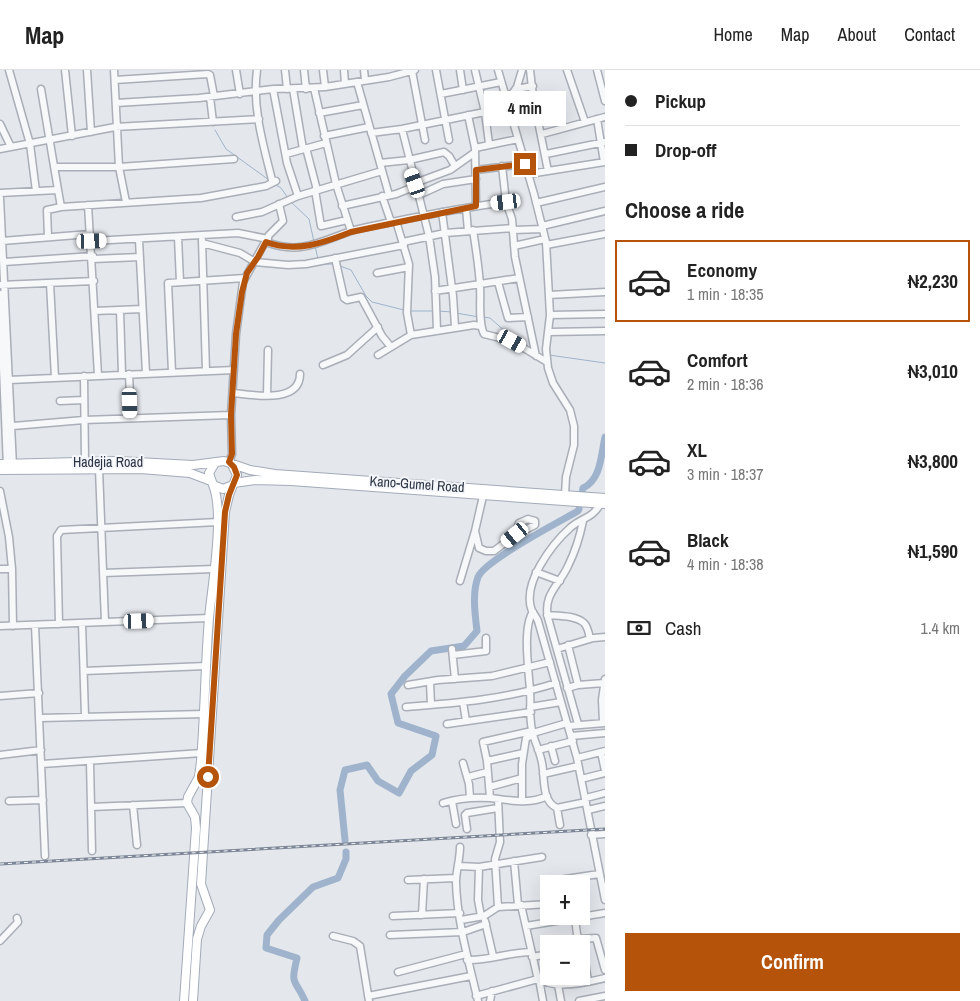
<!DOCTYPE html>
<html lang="en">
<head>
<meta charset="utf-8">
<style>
	body { margin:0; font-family:"Archivo Narrow",sans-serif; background:#f6f6f6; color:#222; height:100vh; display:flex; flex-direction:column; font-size:19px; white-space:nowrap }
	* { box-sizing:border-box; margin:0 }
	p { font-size:16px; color:#767676 }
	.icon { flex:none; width:28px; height:28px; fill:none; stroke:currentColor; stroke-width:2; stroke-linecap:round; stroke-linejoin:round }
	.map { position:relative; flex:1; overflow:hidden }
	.panel { display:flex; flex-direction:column; background:#fff; width:375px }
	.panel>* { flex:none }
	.banner { display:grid; align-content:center; height:110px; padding:0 20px; background:#fff }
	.buttons { position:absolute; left:540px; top:805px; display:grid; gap:10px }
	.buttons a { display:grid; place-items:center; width:50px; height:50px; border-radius:0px; background:#fff; box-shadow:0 5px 20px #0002; font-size:25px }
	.end { position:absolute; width:22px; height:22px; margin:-11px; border:6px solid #b45309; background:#fff; box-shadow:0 0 0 2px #fff }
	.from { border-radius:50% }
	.bubble { position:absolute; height:35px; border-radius:0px; background:#fff; box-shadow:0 5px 20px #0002; font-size:16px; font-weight:700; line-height:35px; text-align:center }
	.car { position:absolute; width:15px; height:30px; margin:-15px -8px; border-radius:6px; box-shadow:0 0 4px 1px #0007; background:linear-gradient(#fff 24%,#345 0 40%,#fff 0 76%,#345 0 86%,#fff 0) }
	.banner b { display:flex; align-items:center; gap:18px; height:48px; font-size:19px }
	.banner b+b { border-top:1px solid #e0e0e0 }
	.banner i { width:12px; height:12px; background:#222 }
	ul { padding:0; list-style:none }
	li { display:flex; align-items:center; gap:15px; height:82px; margin:0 10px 8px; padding:0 10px; border:2px solid transparent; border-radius:0px }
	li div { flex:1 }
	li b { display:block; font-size:19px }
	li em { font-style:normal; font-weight:700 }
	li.selected { border-color:#b45309 }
	li>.icon { width:45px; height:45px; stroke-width:1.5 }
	h2 { padding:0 20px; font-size:22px; line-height:60px }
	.pay { display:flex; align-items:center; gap:12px; height:55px; padding:0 20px; font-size:19px }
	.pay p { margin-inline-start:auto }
	.primary-button { display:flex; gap:10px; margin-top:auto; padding:10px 20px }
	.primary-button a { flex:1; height:58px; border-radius:0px; background:#b45309; color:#fff; font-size:20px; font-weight:700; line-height:58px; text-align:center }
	header { display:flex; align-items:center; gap:30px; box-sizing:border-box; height:70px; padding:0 25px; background:#fff; border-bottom:1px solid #e0e0e0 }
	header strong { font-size:24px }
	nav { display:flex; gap:28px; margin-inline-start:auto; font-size:18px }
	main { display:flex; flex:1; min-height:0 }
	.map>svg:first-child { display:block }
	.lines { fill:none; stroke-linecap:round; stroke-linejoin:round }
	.stream { stroke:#9fb4cc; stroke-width:1 }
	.river { stroke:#9fb4cc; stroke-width:7 }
	.minor-casing { stroke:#a9aeb7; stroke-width:9 }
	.major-casing { stroke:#a3abb8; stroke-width:10 }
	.minor { stroke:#f7f8fa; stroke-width:6 }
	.major { stroke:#fff; stroke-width:8 }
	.rail-casing { stroke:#7d8696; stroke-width:3 }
	.rail { stroke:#f4f6f9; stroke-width:1; stroke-dasharray:4; stroke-linecap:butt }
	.route { stroke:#b45309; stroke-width:6 }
	.labels { text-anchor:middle; stroke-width:4; stroke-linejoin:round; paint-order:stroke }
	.street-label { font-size:14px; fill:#2b3445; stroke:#f4f6f9 }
</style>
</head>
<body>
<header>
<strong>Map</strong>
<nav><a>Home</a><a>Map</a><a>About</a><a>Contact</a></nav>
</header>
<main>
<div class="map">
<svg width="605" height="931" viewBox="0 0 605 931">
	<rect width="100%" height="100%" fill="#e4e7ec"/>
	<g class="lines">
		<!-- stream -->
		<path class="stream" d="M215 60 226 79 269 110
			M276 115 281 118 288 128
			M291 132 309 149 314 172
			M315 176 318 189
			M323 194H334
			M340 196 351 200 366 226 372 232 404 240
			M411 241H434
			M438 241 452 242
			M456 243 479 247
			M483 247 490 248 514 269
			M549 285 605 293"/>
		<!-- river -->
		<path class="river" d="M582 424 583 418C601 410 601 385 605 367
			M345 770 340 720 345 700 367 695 378 711 399 723 411 701 432 685 436 666 398 653 391 624 405 606 431 581 464 576 477 561C475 544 472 523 478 507 485 490 559 452 578 441L579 439
			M305 931C295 908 290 917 297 888L266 878 267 865 279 850 313 817 338 808 346 789V782"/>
		<!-- minor casing -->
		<g class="minor-casing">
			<path id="minor" d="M9 0 30 74 36 121
				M65 0 72 66
				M87 0 91 62
				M114 0 119 97 126 132
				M236 0 240 24
				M257 0C252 37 263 74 272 110L276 111
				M285 0 287 19
				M304 0 306 19
				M323 0 325 17
				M344 0 345 14
				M364 0 365 10
				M436 0 449 70
				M460 0 463 20
				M475 0 485 42 489 74
				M498 0 534 124 546 172 550 245 546 279 548 298 553 313 570 340 574 356V375L566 407 565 425
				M530 0 533 26 548 101
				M567 0 585 52
				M597 0 605 31
				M412 1 425 70
				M115 10 208 4 210 5 214 26
				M357 12 389 125
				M314 18 336 114 351 161
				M41 19 58 120
				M273 19 287 93 298 126
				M293 19 303 79
				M516 19 533 16
				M441 24 501 12
				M210 27 213 52
				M507 31 517 17 522 0
				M116 33 199 28 273 19 325 17 389 7 415 0
				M510 39 535 35
				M319 43 363 35
				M468 45 475 78 476 136
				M597 49 604 92
				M0 54 11 77
				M402 59 429 166 435 207 437 260
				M371 63 402 59 509 37
				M542 64 605 47
				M324 66 369 57
				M306 78 317 120
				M475 78 518 69
				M0 79 115 57 259 49
				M286 84 326 73
				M546 84 605 72
				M380 93 409 90 444 82 449 86 455 96
				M502 96 506 132 512 149 515 187 536 286
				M54 97H119L234 89
				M476 100 525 94
				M529 104 605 92
				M415 113 450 100 474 83
				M315 120 321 156 347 150
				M0 123 58 120 61 137 201 128 266 116 276 111
				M419 125 443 114 476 109
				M382 126 391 152
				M0 128 13 396
				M536 133 605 117
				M88 135 98 305
				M342 136 396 124 416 116
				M466 138 468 161
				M442 142 453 226 455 257
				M236 147 262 142 298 126 382 101
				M396 151 409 194 407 243 411 265
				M542 156 605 141
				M473 160C476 179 479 198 480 216 481 230 478 252 484 264L512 271 547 292
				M513 160 543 159
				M48 167 47 140 61 137
				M178 167 180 212
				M139 170 146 303
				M202 170 206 301
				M2 171 90 164
				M92 171 238 163 268 169
				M266 172C300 185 319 172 351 161 364 157 378 155 392 152 430 144 468 137 506 132
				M403 172 445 163 513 158
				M202 173 240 183 255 192 288 195 306 194 404 175
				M546 175 605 164
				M514 176 545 169
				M335 188 344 228 347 230 361 227 382 266 391 277
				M93 189 140 187
				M4 192 93 186
				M377 203 409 197
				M498 212 508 248 528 247
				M50 213 55 308
				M0 215 94 211
				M435 221 519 208
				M0 224 7 397
				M549 225 605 222
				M120 240 122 304
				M95 241 142 239
				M550 245 605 244
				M549 262 605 261
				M378 285 411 265 474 255 480 256
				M323 295 347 285 378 257
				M172 302 168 213 245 208
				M129 304 131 348
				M84 306 85 392
				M9 310 234 300
				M233 323C253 325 300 334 300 304
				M267 325 268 280
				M60 331 84 330
				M13 356 84 350 231 345
				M229 392 232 384 231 345 236 264 243 212 269 165 283 151 279 134
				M99 399 105 552
				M0 421 9 467 12 499 13 556
				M601 433C592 449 583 447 571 457 552 474 521 514 532 541 534 544 537 548 538 551L577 688 605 830
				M475 461 479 478 486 481H494L515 465 535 455V451L528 449 519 453 515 465
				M0 499H12
				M536 502 560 511
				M103 503 214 499
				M460 511 475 461 483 426
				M533 542C522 557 529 602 530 621 531 634 529 647 532 660 534 671 540 681 542 693 545 707 541 731 557 738L586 732
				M547 545C558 546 575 545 584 553 588 557 589 564 590 569
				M82 553 85 646
				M59 554 57 466 61 460 218 452
				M35 555 45 786
				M0 556 209 548
				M568 575 578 615
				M452 579 455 609
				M557 579 593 568 605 567
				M453 585 486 581V568
				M84 601 206 596
				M430 612 431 635
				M408 615 438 610 492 606 550 592
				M567 618 578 615 604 613
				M0 626 39 623
				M463 632 466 651
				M406 637C457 633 507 629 556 613
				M530 637 561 632
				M40 648 204 644
				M603 652 602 630 605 609
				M447 654 531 642
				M578 654 548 548C543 524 559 516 568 496 575 482 580 466 583 451
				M568 656 605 653
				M533 663 567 653
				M571 666 605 663
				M551 676 555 691
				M538 680 573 671
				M601 682 605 701
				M0 685 41 680
				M577 688 605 681
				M487 691 523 683
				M90 692 92 781
				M463 693 469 714 470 728
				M42 694 202 683
				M543 704 578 696
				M468 707 487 702
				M581 709 605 703
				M489 717 522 708
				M490 728 487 691 483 672 532 661
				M586 728 605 723
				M498 729 500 772 495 789 498 837
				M9 731 43 730
				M452 731 456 754
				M522 731V694L526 668 533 665
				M443 733C459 728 475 727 491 728 509 730 530 735 547 726
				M133 735 137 775
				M91 737 187 733
				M557 738 560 755
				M588 740 605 736
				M467 759 465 745 467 743 498 738
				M591 765 605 764
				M460 777C460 789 456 801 456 812 457 852 469 892 478 931
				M514 791 518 835
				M459 796 479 797 542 787
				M479 797 478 830 481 846
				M408 810 456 808
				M552 811 599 804
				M521 835 538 910
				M422 845 424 809
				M393 846 460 843
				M575 849 577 864 583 879 588 911
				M461 850 484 846 498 837 549 834
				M485 851 493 886
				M526 856 605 843
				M390 865 463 862 486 854
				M333 866 353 871 360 876 369 931
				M580 869 596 868 605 900
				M0 871 18 852 17 848
				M532 887 549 884
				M467 890C488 891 510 882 531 882
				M398 902 466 884
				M539 909 543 931
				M541 909C553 920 589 912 605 908
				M558 915 561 931
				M368 926 471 906
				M476 926 549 906
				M490 931 492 921
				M579 931 605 926"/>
		</g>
		<!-- major casing -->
		<g class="major-casing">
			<path id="major" d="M215 393 209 403 213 415 223 419 233 415
				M0 394 118 391 193 395 224 391 250 400 275 404 605 428
				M0 400 141 399 190 403 211 411
				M234 413 255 410 291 411 605 434
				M184 931 196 758 195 747 187 733 188 727 199 707 201 691C205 643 205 596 209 548 212 516 225 443 213 415
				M193 931 197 869 201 856 210 840 201 814 225 442 229 425 237 405 231 393"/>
		</g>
		<!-- minor -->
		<use href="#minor" class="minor"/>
		<!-- major -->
		<use href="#major" class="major"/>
		<!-- rail casing -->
		<g class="rail-casing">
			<path id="rail" d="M0 794 605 759"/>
		</g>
		<!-- rail -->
		<use href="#rail" class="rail"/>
	</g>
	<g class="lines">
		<!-- route -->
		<path class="route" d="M208 707 225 442 229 425 237 405 234 397 229 392 232 384 231 345 236 264 242 222 247 203 258 187 266 172C296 183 323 173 351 162L476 136V100L525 94"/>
	</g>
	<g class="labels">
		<!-- street labels -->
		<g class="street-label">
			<text x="108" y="397">Hadejia Road</text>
			<text transform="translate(417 414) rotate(4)" y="5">Kano-Gumel Road</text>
		</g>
	</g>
</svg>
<div class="buttons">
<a>+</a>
<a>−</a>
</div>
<i class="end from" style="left:208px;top:707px"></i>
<i class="end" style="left:525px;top:94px"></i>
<div class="bubble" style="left:484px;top:21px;width:82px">4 min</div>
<i class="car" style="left:415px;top:113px;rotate:341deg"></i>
<i class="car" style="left:506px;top:132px;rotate:263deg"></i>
<i class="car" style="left:92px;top:171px;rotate:88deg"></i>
<i class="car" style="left:512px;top:271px;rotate:119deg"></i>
<i class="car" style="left:130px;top:333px;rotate:178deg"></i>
<i class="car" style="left:515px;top:465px;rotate:231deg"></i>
<i class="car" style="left:139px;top:551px;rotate:88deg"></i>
</div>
<section class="panel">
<div class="banner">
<b><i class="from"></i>Pickup</b>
<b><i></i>Drop-off</b>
</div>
<h2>Choose a ride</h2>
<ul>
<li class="selected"><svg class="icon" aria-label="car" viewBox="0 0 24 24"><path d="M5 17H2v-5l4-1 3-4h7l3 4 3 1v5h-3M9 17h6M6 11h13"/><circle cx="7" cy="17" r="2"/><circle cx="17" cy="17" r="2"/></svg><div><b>Economy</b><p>1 min · 18:35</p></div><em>₦2,230</em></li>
<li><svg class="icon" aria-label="car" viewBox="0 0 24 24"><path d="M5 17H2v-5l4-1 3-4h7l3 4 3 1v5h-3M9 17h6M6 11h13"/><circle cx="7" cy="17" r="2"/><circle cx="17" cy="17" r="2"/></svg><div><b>Comfort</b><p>2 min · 18:36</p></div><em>₦3,010</em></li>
<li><svg class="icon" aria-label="car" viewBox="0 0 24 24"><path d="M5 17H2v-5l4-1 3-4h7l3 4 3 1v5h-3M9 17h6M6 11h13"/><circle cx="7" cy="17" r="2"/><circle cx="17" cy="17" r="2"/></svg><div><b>XL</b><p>3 min · 18:37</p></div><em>₦3,800</em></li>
<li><svg class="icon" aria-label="car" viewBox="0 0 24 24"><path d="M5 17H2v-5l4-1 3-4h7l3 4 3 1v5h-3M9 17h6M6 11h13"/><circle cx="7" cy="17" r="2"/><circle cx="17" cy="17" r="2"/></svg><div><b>Black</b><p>4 min · 18:38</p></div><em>₦1,590</em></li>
</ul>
<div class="pay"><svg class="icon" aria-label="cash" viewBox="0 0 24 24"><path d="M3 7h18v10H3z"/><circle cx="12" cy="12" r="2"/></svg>Cash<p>1.4 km</p></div>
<div class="primary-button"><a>Confirm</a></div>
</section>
</main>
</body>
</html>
